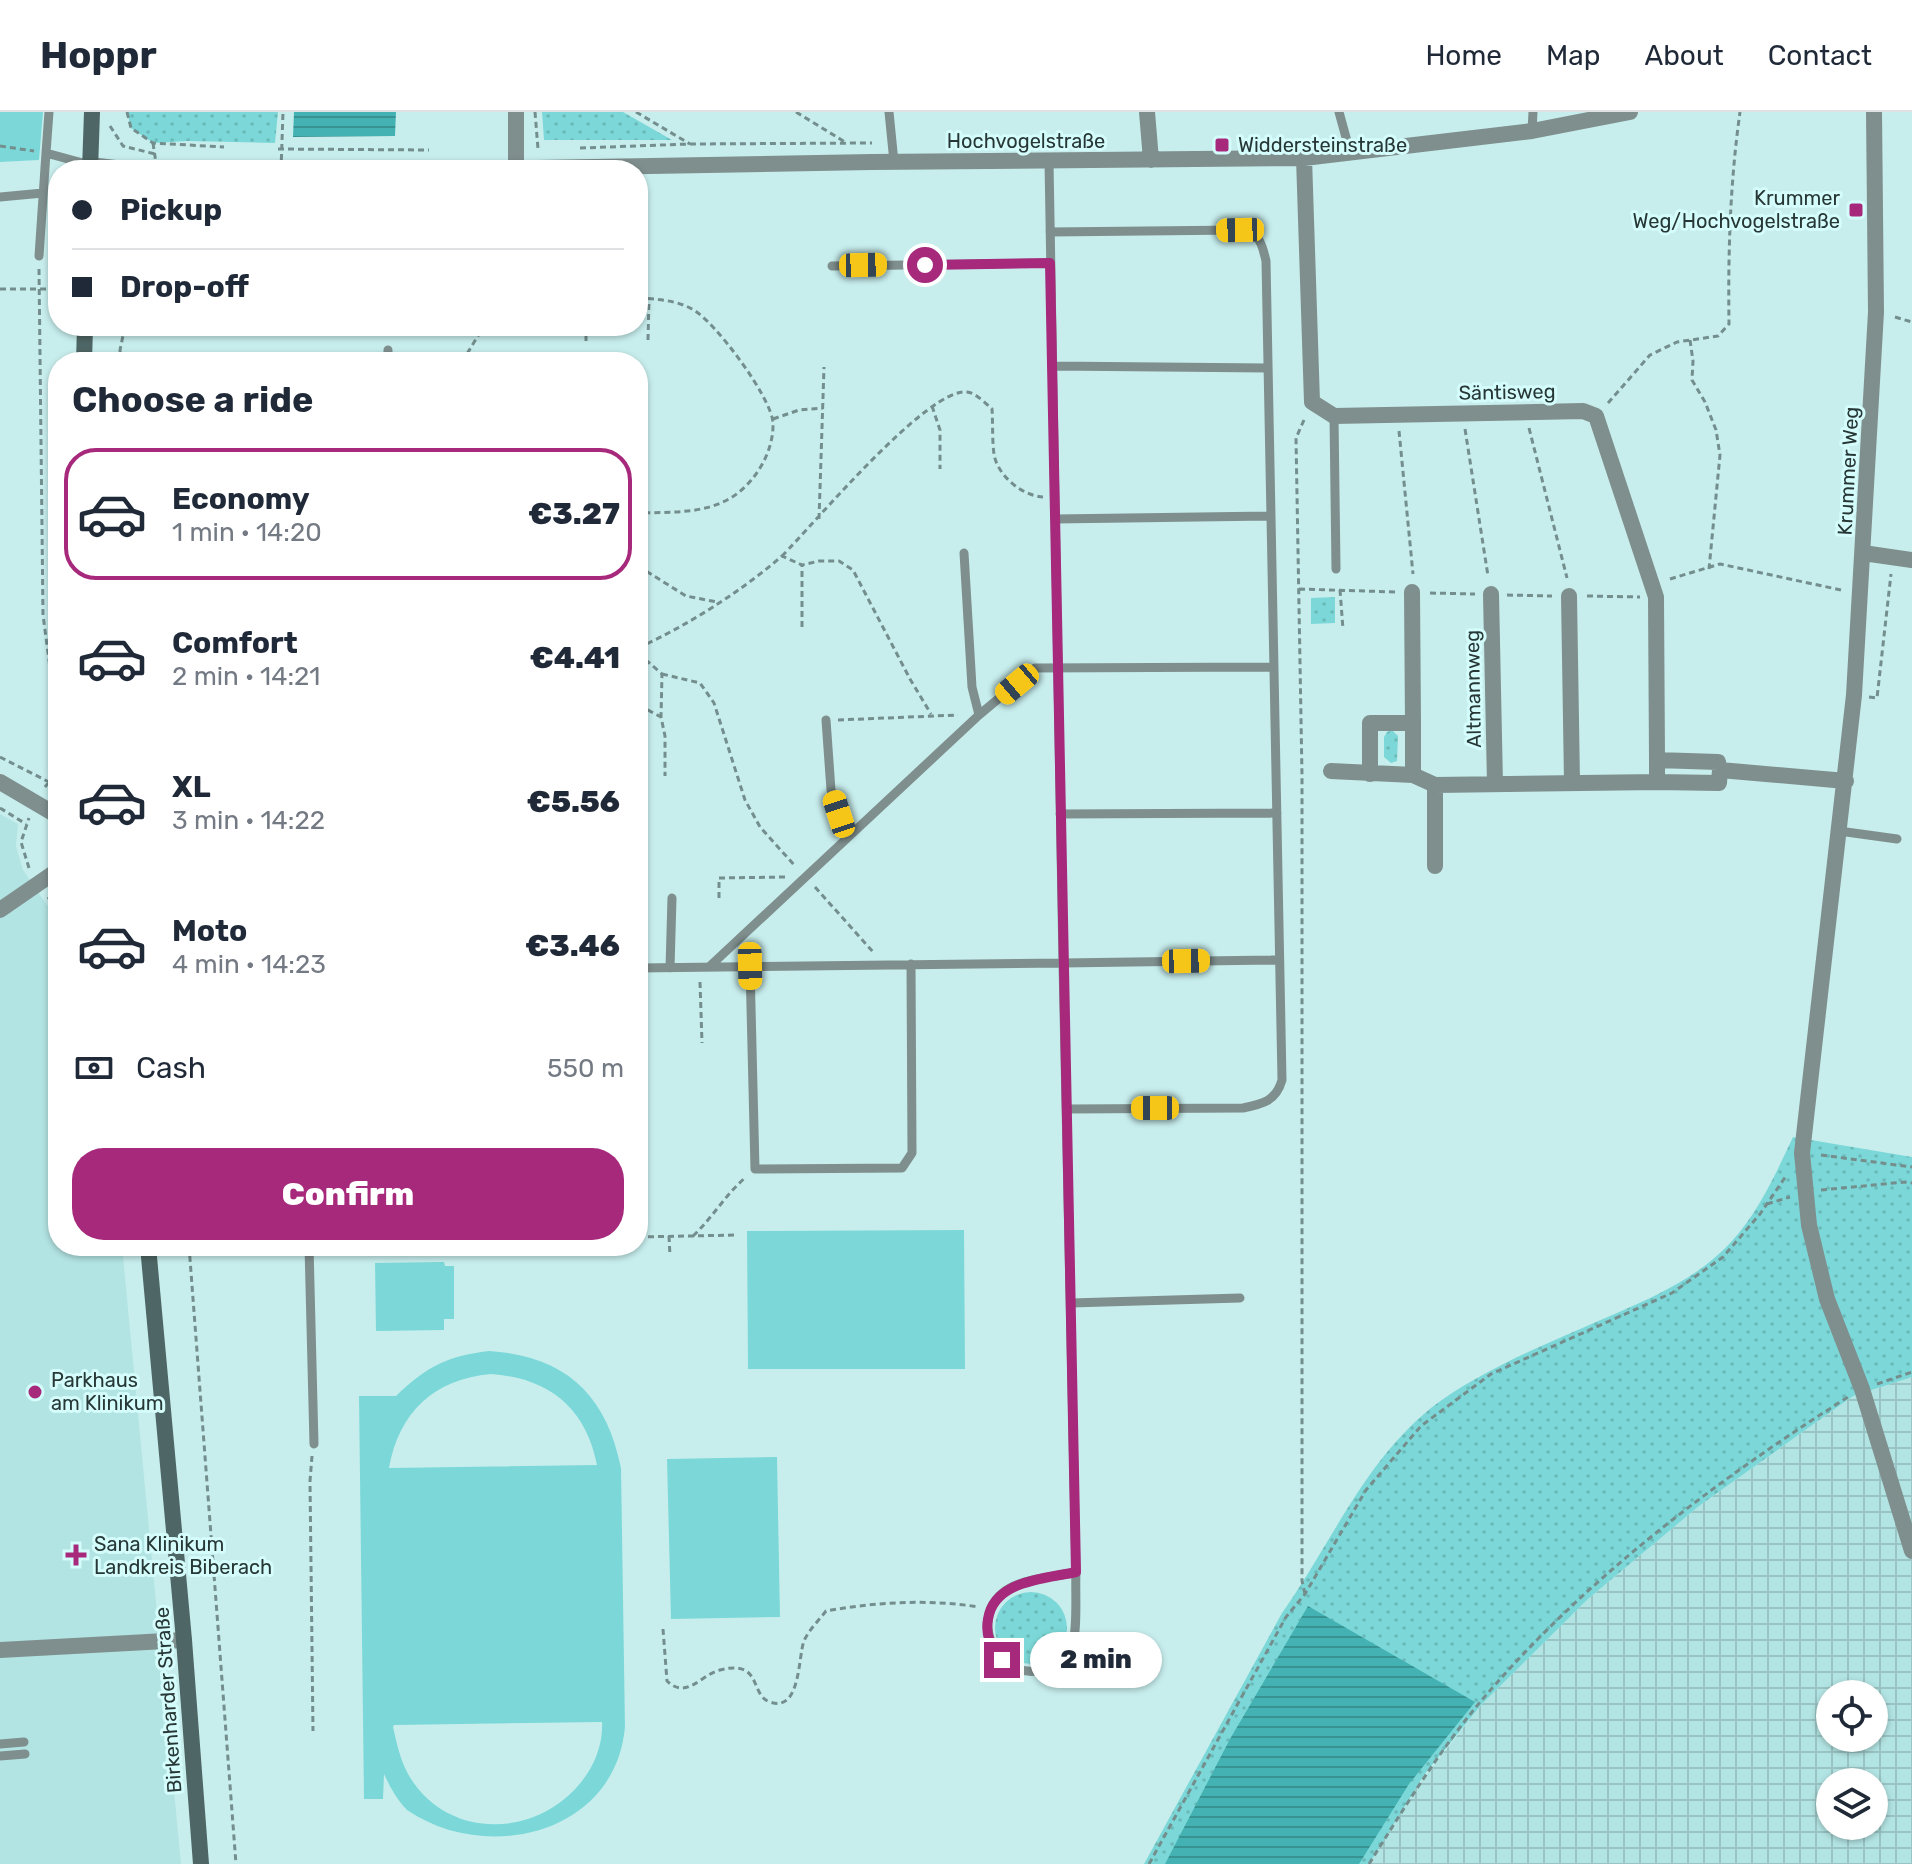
<!DOCTYPE html>
<html lang="en">
<head>
<meta charset="utf-8">
<style>
	body { margin:0; font-family:Rubik,sans-serif; background:#f2f2f3; color:#1f2937; height:100vh; display:flex; flex-direction:column; font-size:30px; white-space:nowrap }
	* { box-sizing:border-box; margin:0 }
	p { font-size:26px; color:#747a83 }
	.icon { flex:none; width:44px; height:44px; fill:none; stroke:currentColor; stroke-width:2; stroke-linecap:round; stroke-linejoin:round }
	.map { position:relative; flex:1; overflow:hidden }
	.sheet { position:absolute; left:48px; top:240px; width:600px; height:904px; display:flex; flex-direction:column; background:#fff; border-radius:32px; box-shadow:0 2px 6px #0004 }
	.sheet>* { flex:none }
	.hud { position:absolute; left:48px; top:48px; width:600px; height:176px; border-radius:32px; box-shadow:0 2px 6px #0004; display:grid; align-content:center; height:176px; padding:0 24px; background:#fff }
	.fabs { position:absolute; left:1816px; top:1568px; display:grid; gap:16px }
	.fabs a { display:grid; place-items:center; width:72px; height:72px; border-radius:50%; background:#fff; box-shadow:0 2px 6px #0004; font-size:40px }
	.end { position:absolute; width:36px; height:36px; margin:-18px; border:10px solid #a6297c; background:#fff; box-shadow:0 0 0 4px #fff }
	.from { border-radius:50% }
	.bubble { position:absolute; height:56px; border-radius:28px; background:#fff; box-shadow:0 2px 6px #0004; font-size:26px; font-weight:800; line-height:56px; text-align:center }
	.car { position:absolute; width:24px; height:48px; margin:-24px -12px; border-radius:10px; box-shadow:0 0 6px 2px #0007; background:linear-gradient(#f5c518 24%,#345 0 40%,#f5c518 0 76%,#345 0 86%,#f5c518 0) }
	.hud b { display:flex; align-items:center; gap:28px; height:76px; font-size:30px }
	.hud b+b { border-top:2px solid #e0e1e3 }
	.hud i { width:20px; height:20px; background:#1f2937 }
	ul { padding:0; list-style:none }
	li { display:flex; align-items:center; gap:24px; height:132px; margin:0 16px 12px; padding:0 8px; border:4px solid transparent; border-radius:32px }
	li div { flex:1 }
	li b { display:block; font-size:30px }
	li em { font-style:normal; font-weight:800 }
	li.current { border-color:#a6297c }
	li>.icon { width:72px; height:72px; stroke-width:1.5 }
	h2 { padding:0 24px; font-size:36px; line-height:96px }
	.pay { display:flex; align-items:center; gap:20px; height:88px; padding:0 24px; font-size:30px }
	.pay p { margin-inline-start:auto }
	.action { display:flex; gap:16px; margin-top:auto; padding:16px 24px }
	.action a { flex:1; height:92px; border-radius:32px; background:#a6297c; color:#fff; font-size:32px; font-weight:800; line-height:92px; text-align:center }
	header { display:flex; align-items:center; gap:48px; box-sizing:border-box; height:112px; padding:0 40px; background:#fff; border-bottom:2px solid #e0e1e3 }
	header strong { font-size:38px }
	nav { display:flex; gap:44px; margin-inline-start:auto; font-size:28px }
	.map>svg:first-child { display:block }
	.built { fill:#b2e4e3 }
	.industrial { fill:url(#industrial-grid); fill-rule:evenodd }
	.grass { fill:url(#grass-dots) }
	.garden { fill:#7cd8d8; fill-rule:evenodd }
	.water { fill:url(#water-rules) }
	.lines { fill:none; stroke-linecap:round; stroke-linejoin:round }
	.path { stroke:#738e8d; stroke-width:3; stroke-dasharray:6 4; stroke-linecap:butt }
	.service { stroke:#7f8f8e; stroke-width:9 }
	.minor { stroke:#7f8f8e; stroke-width:16 }
	.secondary { stroke:#4e6665; stroke-width:16 }
	.route { stroke:#a6297c; stroke-width:10 }
	.poi-dot { fill:#a6297c; stroke:#d4fcfb; stroke-width:3 }
	.labels { text-anchor:middle; stroke-width:6; stroke-linejoin:round; paint-order:stroke }
	.street-label { font-size:20px; fill:#273736; stroke:#d4fcfb }
	.poi-label { font-size:20px; fill:#273736; stroke:#d4fcfb; text-anchor:start }
</style>
</head>
<body>
<header>
<strong>Hoppr</strong>
<nav><a>Home</a><a>Map</a><a>About</a><a>Contact</a></nav>
</header>
<div class="map">
<svg width="1912" height="1752" viewBox="0 0 1912 1752">
	<defs>
		<pattern id="industrial-grid" width="8" height="8" patternUnits="userSpaceOnUse" patternTransform="scale(2)"><rect width="8" height="8" fill="#b2e4e3"/><path d="M0 4h8M4 0v8" fill="none" stroke="#99c4c3"/></pattern>
		<pattern id="grass-dots" width="8" height="8" patternUnits="userSpaceOnUse" patternTransform="scale(2)"><rect width="8" height="8" fill="#7cd8d8"/><path d="M2 2h.1M6 6h.1" fill="none" stroke="#6bbaba" stroke-width="1.8" stroke-linecap="round"/></pattern>
		<pattern id="water-rules" width="6" height="5" patternUnits="userSpaceOnUse" patternTransform="scale(2)"><rect width="6" height="5" fill="#44b2b2"/><path d="M0 2.5h6" fill="none" stroke="#399292"/></pattern>
	</defs>
	<rect width="100%" height="100%" fill="#c7eeed"/>
	<!-- built -->
	<path class="built" d="M0 702 18 712 16 734 23 758 49 796 58 804V1134H122L181 1752H0Z"/>
	<!-- industrial -->
	<path class="industrial" d="M1912 1265V1752H1366L1415 1677 1482 1592 1588 1487 1699 1394 1853 1284ZM1830 1582H1874V1626H1830ZM1830 1670H1874V1714H1830Z"/>
	<!-- grass -->
	<path class="grass" d="M127 0H278L275 31 188 29 153 31 131 16Z
		M542 0H623L672 28H544Z
		M1335 485V511L1311 512V486Z
		M1392 618 1398 624 1397 649 1391 651 1384 645V625L1387 620Z
		M1793 1025 1912 1045V1265L1853 1284 1699 1394 1588 1487 1482 1592 1424 1663 1369 1752H1144L1282 1501C1331 1432 1364 1350 1431 1296 1479 1259 1548 1231 1603 1207 1649 1187 1698 1167 1732 1129 1759 1099 1776 1061 1793 1025Z
		M995 1516a36 36 0 1 1 72 0a36 36 0 1 1-72 0Z"/>
	<!-- garden -->
	<path class="garden" d="M0 0H43L39 48 0 50Z
		M964 1118 965 1257H748L747 1119Z
		M444 1150 445 1154H454V1207H444V1218L376 1219 375 1151Z
		M489 1239C565 1244 606 1282 621 1356L625 1615C615 1723 486 1752 407 1698 397 1688 390 1675 384 1662L383 1687H364L359 1284H396C426 1255 447 1244 489 1239ZM491 1262C549 1266 586 1296 597 1353L389 1356C399 1300 434 1267 491 1262ZM602 1610C603 1628 597 1647 587 1662 545 1726 448 1732 408 1662 400 1647 397 1632 393 1615L394 1613Z
		M777 1345 780 1505 671 1507 667 1347Z"/>
	<!-- water -->
	<path class="water" d="M294 0H396L395 24 293 25Z
		M1308 1494 1475 1590 1409 1672 1359 1752H1165L1230 1627Z"/>
	<g class="lines">
		<!-- path -->
		<path class="path" d="M127 0 131 16 153 31 224 35
			M535 0 538 37
			M636 0 690 32
			M796 0 845 30
			M110 14 123 34 155 42
			M153 31 157 58
			M0 34 34 39
			M580 36 690 32 872 31
			M278 37 429 38
			M281 58 283 0
			M39 157 43 503 58 616
			M0 177H58
			M638 186C656 187 676 188 692 197 714 208 772 286 773 311 774 342 752 377 723 390 697 402 666 400 638 401
			M1895 205 1912 210
			M586 214V229
			M648 228 649 187
			M1690 228 1693 249 1692 268 1705 290 1716 318 1720 343 1709 457
			M121 250 120 238 125 214
			M462 250 484 214
			M1608 291 1650 243 1677 230 1718 224 1729 212C1728 141 1730 71 1740 0
			M932 294 940 318V357
			M773 307 799 298 823 296
			M1304 308 1296 326 1302 663V1469L1305 1482
			M1529 316 1567 466
			M1465 317 1488 464
			M1399 319 1413 462
			M819 407 824 255
			M782 444C813 413 928 275 967 280 976 281 985 291 992 297 993 312 992 327 994 342 997 363 1022 384 1043 385
			M638 454 686 484 717 490
			M1670 467 1720 452 1841 478
			M1299 477 1395 480
			M1340 478 1343 517
			M1430 481 1475 482
			M1507 483 1552 484
			M1587 484 1640 485
			M802 515V453
			M638 536C688 513 739 481 782 444L802 453 819 449H839L853 458 910 567 931 602
			M638 541 662 562 661 605 665 624V664
			M662 562 700 571 714 591 745 688 760 715 796 755
			M1869 585 1877 586 1891 462
			M638 596 646 597 661 605
			M838 608 958 603
			M0 645 49 670
			M45 675 58 659
			M0 696 26 712
			M29 756 21 730 29 706
			M815 775 874 841
			M48 785 58 798
			M719 786V766L786 765
			M700 870 702 931
			M1821 1043 1912 1055
			M1821 1078 1905 1070 1912 1071
			M1767 1092 1790 1085
			M669 1124 670 1144
			M693 1124C713 1105 726 1082 746 1065
			M638 1125 738 1123
			M189 1134 236 1752
			M1877 1272 1912 1260
			M312 1344 310 1369 313 1619
			M663 1517 667 1569C687 1588 700 1563 720 1558 763 1547 749 1583 770 1590 801 1601 798 1544 804 1529 808 1519 819 1508 826 1499 876 1490 929 1487 979 1495
			M1149 1752 1286 1505 1305 1482 1366 1378 1421 1314 1491 1262 1672 1181 1723 1145 1760 1102 1786 1064
			M1369 1752C1406 1693 1442 1634 1487 1582 1589 1464 1717 1368 1848 1285"/>
		<!-- service -->
		<path class="service" d="M49 0 46 41 90 53
			M889 0 894 50
			M1339 0 1350 40
			M1532 19 1533 0
			M0 85 43 81
			M1050 120 1240 118C1259 120 1262 131 1266 149L1282 968C1276 989 1263 992 1243 996L1068 997
			M39 144 46 41
			M832 154 1050 151
			M388 238V250
			M1052 254 1267 256
			M1334 304 1336 457
			M1055 407 1270 404
			M964 441 972 575 979 603
			M826 608 831 678 847 726
			M1060 702 1277 701
			M1839 719 1897 727
			M750 854 755 1057 902 1056 912 1041 911 852
			M709 855 979 603 1035 556 1274 555
			M638 856 1063 851 1049 50
			M670 856 672 786
			M309 1134 314 1332
			M1071 1191 1240 1186
			M1076 1460C1055 1465 1028 1466 1010 1476 962 1503 1000 1578 1050 1555 1060 1550 1067 1543 1072 1534 1078 1519 1075 1479 1076 1460L1063 851 1279 848
			M0 1632 24 1630
			M0 1644 25 1642"/>
		<!-- minor -->
		<path class="minor" d="M516 0V57
			M1147 0 1151 48
			M1874 0 1876 200 1854 583 1802 1041 1809 1113 1827 1187 1862 1277 1912 1439
			M1304 46 1312 290 1334 304 1583 299 1596 304 1656 485 1657 648
			M90 53 132 58
			M418 58 872 50 1304 46 1532 19 1630 0
			M1863 441 1912 448
			M1412 480 1413 611
			M1491 482 1495 672
			M1569 484 1572 670
			M1331 659 1413 663 1435 673 1657 670V648L1718 650 1720 658 1846 669
			M1370 662V611H1413V663
			M0 670 58 704
			M1657 670 1719 671 1720 658
			M1435 673V754
			M0 798 58 758
			M0 1538 184 1528"/>
		<!-- secondary -->
		<path class="secondary" d="M90 58 92 0
			M84 250 85 214
			M58 719V732
			M148 1134 184 1528 201 1752"/>
	</g>
	<g class="lines">
		<!-- route -->
		<path class="route" d="M925 153 1050 151 1076 1460C1045 1467 994 1468 988 1507 985 1524 991 1536 1002 1548"/>
	</g>
	<!-- markers -->
	<g class="poi-dot">
		<rect x="1214" y="25" width="16" height="16" rx="4"/>
		<rect x="1848" y="90" width="16" height="16" rx="4"/>
		<circle cx="35" cy="1280" r="8"/>
		<path d="M72 1431h8v8h8v8h-8v8h-8v-8h-8v-8h8z"/>
	</g>
	<g class="labels">
		<!-- street labels -->
		<g class="street-label">
			<text x="1026" y="36">Hochvogelstraße</text>
			<text transform="translate(1507 280) rotate(-1)" y="7">Säntisweg</text>
			<text transform="translate(1848 359) rotate(-87)" y="7">Krummer Weg</text>
			<text transform="translate(1473 577) rotate(-91)" y="7">Altmannweg</text>
			<text transform="translate(168 1588) rotate(-94)" y="7">Birkenharder Straße</text>
		</g>
		<!-- poi labels -->
		<g class="poi-label">
			<text x="1238" y="40">Widdersteinstraße</text>
			<text x="1840" y="93" text-anchor="end">Krummer<tspan x="1840" dy="23">Weg/Hochvogelstraße</tspan></text>
			<text x="51" y="1275">Parkhaus<tspan x="51" dy="23">am Klinikum</tspan></text>
			<text x="94" y="1439">Sana Klinikum<tspan x="94" dy="23">Landkreis Biberach</tspan></text>
		</g>
	</g>
</svg>
<div class="fabs">
<a><svg class="icon" aria-label="locate" viewBox="0 0 24 24"><circle cx="12" cy="12" r="6"/><path d="M12 2v4M12 18v4M2 12h4M18 12h4"/></svg></a>
<a><svg class="icon" aria-label="layers" viewBox="0 0 24 24"><path d="M12 4l9 5-9 5-9-5zM3 14l9 5 9-5"/></svg></a>
</div>
<i class="end from" style="left:925px;top:153px"></i>
<i class="end" style="left:1002px;top:1548px"></i>
<div class="bubble" style="left:1030px;top:1520px;width:132px">2 min</div>
<i class="car" style="left:1240px;top:118px;rotate:269deg"></i>
<i class="car" style="left:863px;top:153px;rotate:89deg"></i>
<i class="car" style="left:1017px;top:572px;rotate:230deg"></i>
<i class="car" style="left:839px;top:702px;rotate:342deg"></i>
<i class="car" style="left:1186px;top:849px;rotate:89deg"></i>
<i class="car" style="left:750px;top:854px;rotate:179deg"></i>
<i class="car" style="left:1155px;top:996px;rotate:270deg"></i>
<div class="hud">
<b><i class="from"></i>Pickup</b>
<b><i></i>Drop-off</b>
</div>
<section class="sheet">
<h2>Choose a ride</h2>
<ul>
<li class="current"><svg class="icon" aria-label="car" viewBox="0 0 24 24"><path d="M5 17H2v-5l4-1 3-4h7l3 4 3 1v5h-3M9 17h6M6 11h13"/><circle cx="7" cy="17" r="2"/><circle cx="17" cy="17" r="2"/></svg><div><b>Economy</b><p>1 min · 14:20</p></div><em>€3.27</em></li>
<li><svg class="icon" aria-label="car" viewBox="0 0 24 24"><path d="M5 17H2v-5l4-1 3-4h7l3 4 3 1v5h-3M9 17h6M6 11h13"/><circle cx="7" cy="17" r="2"/><circle cx="17" cy="17" r="2"/></svg><div><b>Comfort</b><p>2 min · 14:21</p></div><em>€4.41</em></li>
<li><svg class="icon" aria-label="car" viewBox="0 0 24 24"><path d="M5 17H2v-5l4-1 3-4h7l3 4 3 1v5h-3M9 17h6M6 11h13"/><circle cx="7" cy="17" r="2"/><circle cx="17" cy="17" r="2"/></svg><div><b>XL</b><p>3 min · 14:22</p></div><em>€5.56</em></li>
<li><svg class="icon" aria-label="car" viewBox="0 0 24 24"><path d="M5 17H2v-5l4-1 3-4h7l3 4 3 1v5h-3M9 17h6M6 11h13"/><circle cx="7" cy="17" r="2"/><circle cx="17" cy="17" r="2"/></svg><div><b>Moto</b><p>4 min · 14:23</p></div><em>€3.46</em></li>
</ul>
<div class="pay"><svg class="icon" aria-label="cash" viewBox="0 0 24 24"><path d="M3 7h18v10H3z"/><circle cx="12" cy="12" r="2"/></svg>Cash<p>550 m</p></div>
<div class="action"><a>Confirm</a></div>
</section>
</div>
</body>
</html>
